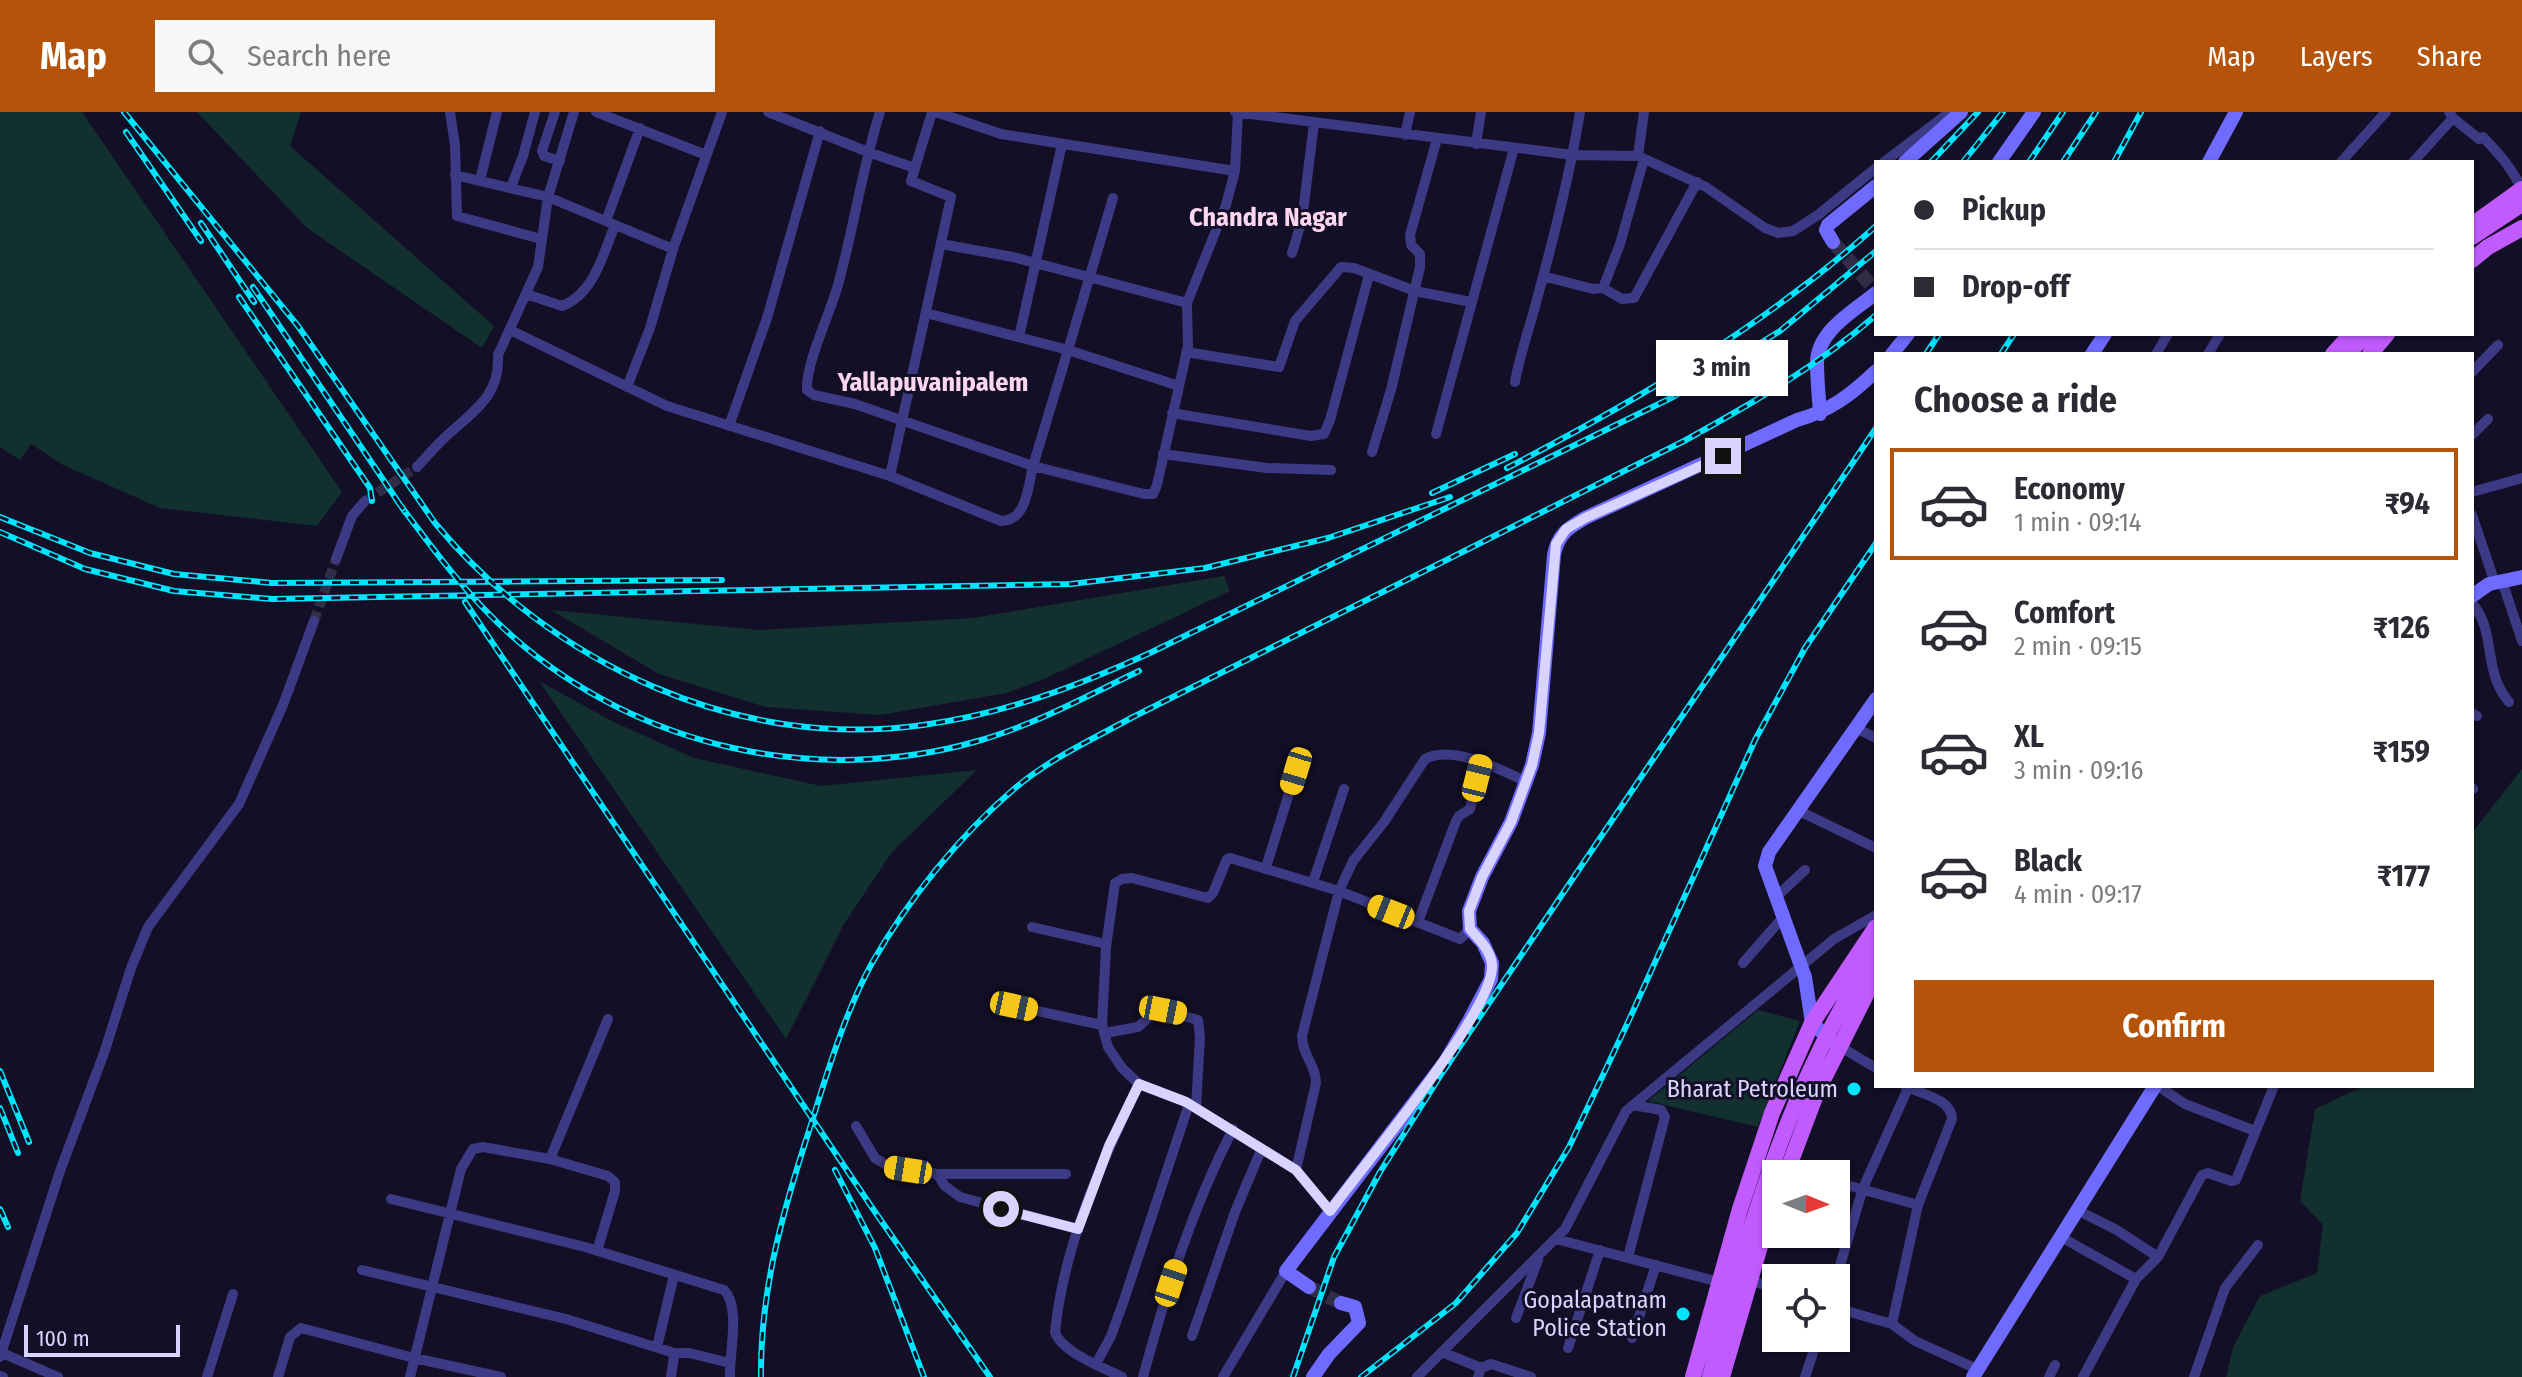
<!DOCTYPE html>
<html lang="en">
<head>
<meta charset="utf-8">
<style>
	body { margin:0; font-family:"Fira Sans Condensed",sans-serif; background:#f7f7f7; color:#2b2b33; height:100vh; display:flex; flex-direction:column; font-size:30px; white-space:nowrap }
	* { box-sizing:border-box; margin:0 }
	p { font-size:26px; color:#7c7c81 }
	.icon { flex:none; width:44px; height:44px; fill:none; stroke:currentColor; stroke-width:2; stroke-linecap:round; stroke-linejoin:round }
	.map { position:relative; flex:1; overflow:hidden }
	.drawer { position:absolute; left:1874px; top:240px; width:600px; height:736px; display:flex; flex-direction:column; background:#fff; border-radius:0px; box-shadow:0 2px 6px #0004 }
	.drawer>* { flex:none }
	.top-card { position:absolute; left:1874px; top:48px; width:600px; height:176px; border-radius:0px; box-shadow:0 2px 6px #0004; display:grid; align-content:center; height:176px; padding:0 40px; background:#fff }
	.needle { width:52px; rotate:91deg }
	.tools { position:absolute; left:1762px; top:1048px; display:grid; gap:16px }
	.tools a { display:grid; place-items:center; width:88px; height:88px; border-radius:0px; background:#fff; box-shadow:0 2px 6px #0004; font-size:40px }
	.scale { position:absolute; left:24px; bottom:20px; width:156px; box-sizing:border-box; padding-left:8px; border:4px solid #d9d4ff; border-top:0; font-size:22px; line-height:28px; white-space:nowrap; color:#d9d4ff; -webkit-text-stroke:6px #130f26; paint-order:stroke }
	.end { position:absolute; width:36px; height:36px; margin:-18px; border:10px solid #d9d4ff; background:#111; box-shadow:0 0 0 4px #111 }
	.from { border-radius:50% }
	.bubble { position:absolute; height:56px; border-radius:0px; background:#fff; box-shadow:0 2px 6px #0004; font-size:26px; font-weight:700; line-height:56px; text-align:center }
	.car { position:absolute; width:24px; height:48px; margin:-24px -12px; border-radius:10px; box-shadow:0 0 6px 2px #0007; background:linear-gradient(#f5c518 24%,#345 0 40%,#f5c518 0 76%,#345 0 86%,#f5c518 0) }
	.top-card b { display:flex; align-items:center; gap:28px; height:76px; font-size:30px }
	.top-card b+b { border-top:2px solid #e1e1e2 }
	.top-card i { width:20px; height:20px; background:#2b2b33 }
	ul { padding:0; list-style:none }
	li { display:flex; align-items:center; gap:24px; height:112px; margin:0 16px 12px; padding:0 24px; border:4px solid transparent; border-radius:0px }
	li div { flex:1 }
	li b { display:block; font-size:30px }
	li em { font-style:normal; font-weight:700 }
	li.active { border-color:#b45309 }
	li>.icon { width:72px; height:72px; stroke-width:1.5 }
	h2 { padding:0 40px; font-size:36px; line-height:96px }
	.cta { display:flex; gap:16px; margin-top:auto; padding:16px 40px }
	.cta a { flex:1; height:92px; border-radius:0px; background:#b45309; color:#fff; font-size:32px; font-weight:700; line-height:92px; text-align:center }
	header { display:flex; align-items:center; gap:48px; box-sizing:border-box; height:112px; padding:0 40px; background:#b45309; color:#fff }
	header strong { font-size:38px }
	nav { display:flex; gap:44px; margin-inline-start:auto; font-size:28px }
	.search { width:560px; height:72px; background:#f7f7f7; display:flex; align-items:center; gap:20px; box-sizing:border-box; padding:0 28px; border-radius:0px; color:#7c7c81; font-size:30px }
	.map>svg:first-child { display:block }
	.green { fill:#12302f }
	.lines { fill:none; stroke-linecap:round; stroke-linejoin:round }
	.street-tunnel { stroke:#312d47; stroke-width:10; stroke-dasharray:10 5; stroke-linecap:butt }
	.secondary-tunnel { stroke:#312d47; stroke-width:14; stroke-dasharray:14 7; stroke-linecap:butt }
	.street { stroke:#3d3a85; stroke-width:10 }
	.secondary { stroke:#6f6bff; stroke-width:14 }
	.primary { stroke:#c25bff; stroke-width:16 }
	.rail-casing { stroke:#00e5ff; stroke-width:6 }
	.rail { stroke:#130f26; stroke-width:3; stroke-dasharray:9; stroke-linecap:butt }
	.route { stroke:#d9d4ff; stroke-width:10 }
	.poi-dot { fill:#00e5ff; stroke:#130f26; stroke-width:3 }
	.labels { text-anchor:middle; stroke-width:6; stroke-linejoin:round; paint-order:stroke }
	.poi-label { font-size:24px; fill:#d9d4ff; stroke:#130f26; text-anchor:end }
	.neighbourhood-label { font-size:26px; font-weight:bold; fill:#ffd6f0; stroke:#130f26 }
</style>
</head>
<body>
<header>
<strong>Map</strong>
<div class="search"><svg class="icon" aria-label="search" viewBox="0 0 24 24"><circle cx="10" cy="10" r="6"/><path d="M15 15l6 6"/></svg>Search here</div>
<nav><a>Map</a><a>Layers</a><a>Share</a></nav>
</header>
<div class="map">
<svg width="2522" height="1265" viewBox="0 0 2522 1265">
	<rect width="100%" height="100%" fill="#130f26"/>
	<!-- green -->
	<path class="green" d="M0 0H82L342 380 317 414 160 396 63 353 31 332 20 348 0 335Z
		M197 0H301L290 34 494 214 482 236 307 116Z
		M1224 464 1230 479 1044 567 1007 581 880 603 766 595 659 562 551 498 759 518 973 506Z
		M539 569 614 610 694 646 821 674 977 658 892 740 844 812 786 927Z
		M2522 657V1265H2226L2233 1235 2260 1184 2317 1161 2323 1113 2300 1089 2315 997 2364 974H2472V721Z
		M1758 898 1800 909 1758 1015 1648 989Z"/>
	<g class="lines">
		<!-- street-tunnel -->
		<path class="street-tunnel" d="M365 389 417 355
			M314 509 336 447"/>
		<!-- secondary-tunnel -->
		<path class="secondary-tunnel" d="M1833 130 1876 179
			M1309 1175 1341 1191"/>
		<!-- street -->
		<path class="street" d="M450 0 455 33 457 104 541 127
			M555 0 542 39 544 44 560 49
			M596 0 706 43
			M768 0 868 40 915 56
			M880 0C862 57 854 115 838 173 831 199 805 253 807 278L814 283 855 292 1033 354 1068 238 1179 274
			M936 0 1001 22 1235 59
			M1235 0 1573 43 1638 44 1706 75 1765 116 1778 121 1793 119 1818 103 1876 56
			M2449 0 2453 6 2479 27 2483 25C2500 43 2511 55 2522 77
			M1405 23 1410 0
			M1476 32 1481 0
			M1638 44 1644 0
			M1884 50 1950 0
			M2341 50 2386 0
			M2413 50 2453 6
			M455 63 548 85 673 137 722 0
			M480 68 497 0
			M511 75 523 44 535 0
			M606 109 640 16
			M941 132 1013 145 1187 191
			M1292 141 1302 108 1314 11
			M1543 164 1593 177 1603 176 1620 132 1644 47
			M1603 176 1622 187 1634 186 1697 70
			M526 182 562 194C594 182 603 142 615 113
			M926 201 1068 238 1113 86
			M510 218 667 294 890 364 951 85 911 69 932 0
			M1019 225 1062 32
			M1186 240 1279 255 1295 209 1341 155 1354 156 1415 179 1471 190
			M2156 242 2168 222
			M2208 242 2220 222
			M2472 260 2498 233
			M1515 270C1520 241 1530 215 1537 187 1554 125 1570 63 1580 0
			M627 275 650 216 673 137
			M1172 301 1311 324 1324 322 1330 308 1369 163
			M729 314 767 206 820 19
			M1436 322 1514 36
			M2472 323 2488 307
			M1372 340 1391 278 1420 155V142L1411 133 1410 123 1437 27
			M1163 342 1267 356 1331 358
			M417 355C428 343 439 330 452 319 478 296 500 281 498 243L538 155 548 85 574 0
			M890 364 1001 409C1027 409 1028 374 1033 354L1144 382H1153L1157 373 1188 234 1187 191 1226 93 1235 59 1238 0
			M2472 380 2522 366
			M2472 403 2495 471
			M336 447 352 404 365 389
			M2502 469 2522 529
			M2472 491C2497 520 2482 559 2509 590
			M2472 601 2477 604
			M1856 616 1876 626
			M2472 676 2473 677
			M1799 699 1876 736
			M1266 755 1296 659
			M1313 770 1344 677
			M1776 785 1805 758
			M1418 810 1456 709 1459 704 1470 697 1481 650
			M1032 815 1106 832
			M1743 851 1784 804
			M1014 894 1102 913
			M1105 921 1138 915 1152 902 1163 898 1198 908 1200 925 1196 995
			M1839 934 1876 956
			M1905 974C1921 982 1952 987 1952 1007L1918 1093 1892 1212 1915 1229 1977 1257
			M2158 974 2185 992 2255 1019
			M856 1014 875 1046 890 1055 937 1062H1066
			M550 1047 608 1064 615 1070V1079L597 1139
			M1296 1058 1186 990 1139 972 1122 956 1108 935 1102 913 1106 835 1115 771 1122 767 1132 766 1208 786 1213 781 1227 747 1230 746 1339 779 1460 827 1470 817
			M1787 1058 1805 1062
			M937 1062 945 1074 960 1085 1078 1117
			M1836 1070 1918 1093
			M391 1087 585 1135 724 1178C741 1195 729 1241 730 1265
			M2077 1098 2115 1117 2158 1145
			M1330 1099 1296 1058 1316 971C1316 953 1302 943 1302 924L1339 779 1353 749 1384 710 1425 647C1453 632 1501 658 1527 670
			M2061 1125 2136 1167
			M1556 1127 1719 1170
			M1628 1145 1665 1005 1661 998 1633 993
			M362 1158 566 1207 671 1240 674 1244 671 1265
			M1836 1167 1863 1076 1909 974
			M1750 1168 1776 1177
			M1836 1196 1892 1212
			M1516 1206 1538 1148
			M1192 1224 1235 1100 1261 1038
			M1632 1226 1656 1153
			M657 1235 674 1163
			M1568 1236 1600 1138
			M0 1240 58 1265
			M1442 1240 1481 1256
			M672 1241H689L730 1251
			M0 1245 60 1059 104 941 131 856 148 815 239 692 283 593 314 509
			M1096 1252 1111 1224 1123 1191 1189 992
			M0 1264 3 1265
			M207 1265 233 1182
			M278 1265 290 1225 301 1216 414 1246 501 1265
			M410 1265 461 1057 473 1037 483 1035 550 1047 608 907
			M1122 1265C1104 1256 1061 1240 1055 1220 1064 1132 1101 1051 1139 972
			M1143 1265C1166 1180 1192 1096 1233 1017
			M1223 1265 1286 1159
			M1417 1265 1565 1117 1626 999 1834 827 1876 803
			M1478 1265 1481 1256 1491 1252 1531 1265
			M1805 1265 1818 1226
			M2049 1265 2055 1253
			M2083 1265 2136 1167 2158 1145 2202 1063 2208 1061 2231 1069 2236 1068 2274 974
			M2194 1265 2225 1176 2258 1133"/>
		<!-- secondary -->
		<path class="secondary" d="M1905 50 1961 0
			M1999 50 2034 0
			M2209 50 2236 0
			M1833 130 1826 118 1828 113 1876 74
			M1892 242 1908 222
			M2092 242 2105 222
			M1820 302C1819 285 1817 268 1817 251 1817 219 1854 199 1876 181
			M2472 484 2489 472 2522 465
			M1834 931 1812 911 1805 865 1765 754 1769 740 1876 587
			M1309 1175 1286 1159 1445 950 1469 909 1491 867 1492 851 1483 831 1470 817 1469 799 1482 765 1511 710 1532 653 1539 621 1554 443C1558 422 1568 416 1585 406L1797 308C1830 299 1852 282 1876 259
			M1313 1265 1329 1242 1359 1211 1355 1195 1341 1191
			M1973 1265 2155 974"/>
		<!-- primary -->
		<path class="primary" d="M2472 113 2522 77
			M2472 125 2522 92
			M2472 148 2488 135 2522 116
			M2333 242 2351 222
			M2347 242 2367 222
			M2370 242 2387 222
			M1786 1062 1817 980 1876 863
			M1693 1265 1740 1097 1772 1001 1812 911 1876 815
			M1710 1265C1747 1119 1791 966 1876 840
			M1722 1265 1765 1117 1776 1088"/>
		<!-- rail casing -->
		<g class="rail-casing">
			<path id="rail" d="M124 0 298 214 435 411C552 552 737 639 923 613 1004 602 1078 574 1152 540L1673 285 1780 219 1876 139
				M126 20 201 129
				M1931 50 1978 0
				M1963 50 2003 0
				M2029 50 2063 0
				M2063 50 2096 0
				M2114 50 2141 0
				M201 111 254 190
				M253 175 405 400
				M239 185 370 376 372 389
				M1926 242 1939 222
				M2001 242 2014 222
				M1507 356C1638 288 1766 213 1876 114
				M1432 381 1515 342
				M398 390C433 437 468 485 512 524 638 636 817 675 978 629 1034 613 1087 584 1139 559
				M0 405 90 441 174 462 272 471 722 468
				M0 420 85 457 174 479 272 487 1071 472 1205 456 1328 426 1450 385
				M465 490 873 1097 990 1265
				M0 959 29 1030
				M0 996 18 1041
				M835 1058 875 1136 924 1265
				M0 1097 8 1115
				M761 1265C760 1182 781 1106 806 1028 825 969 842 906 872 851 908 788 958 725 1014 677 1049 647 1093 627 1133 605L1684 329C1751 292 1818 254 1876 203
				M1293 1265 1334 1145 1380 1060 1442 961 1876 316
				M1361 1265 1456 1191 1517 1121 1569 1035 1629 908 1755 628 1805 536 1876 431"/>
		</g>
		<!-- rail -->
		<use href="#rail" class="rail"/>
	</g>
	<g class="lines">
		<!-- route -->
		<path class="route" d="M1001 1097 1078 1117 1109 1034 1139 972 1186 990 1296 1058 1330 1099C1361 1056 1495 898 1492 853 1491 839 1479 827 1470 817L1469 799 1482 765 1511 710 1532 653 1539 621 1556 432 1566 417 1585 406 1723 344"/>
	</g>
	<!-- markers -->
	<g class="poi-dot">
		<circle cx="1854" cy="977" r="8"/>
		<circle cx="1683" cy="1202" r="8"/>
	</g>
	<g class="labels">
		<!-- poi labels -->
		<g class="poi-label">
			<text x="1838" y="985">Bharat Petroleum</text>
			<text x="1667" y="1196">Gopalapatnam<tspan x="1667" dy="28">Police Station</tspan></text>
		</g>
		<!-- neighbourhood labels -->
		<g class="neighbourhood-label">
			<text x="1268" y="114">Chandra Nagar</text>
			<text x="933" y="279">Yallapuvanipalem</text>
		</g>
	</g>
</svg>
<div class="tools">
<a><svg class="needle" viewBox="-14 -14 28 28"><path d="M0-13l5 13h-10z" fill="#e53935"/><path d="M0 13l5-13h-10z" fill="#7c7c81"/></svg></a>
<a><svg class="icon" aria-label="locate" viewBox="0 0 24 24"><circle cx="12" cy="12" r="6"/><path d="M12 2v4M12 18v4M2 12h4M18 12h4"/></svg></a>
</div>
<div class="scale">100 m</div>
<i class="end from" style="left:1001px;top:1097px"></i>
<i class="end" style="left:1723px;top:344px"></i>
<div class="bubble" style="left:1656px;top:228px;width:132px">3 min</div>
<i class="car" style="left:1296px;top:659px;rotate:197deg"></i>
<i class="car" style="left:1477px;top:666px;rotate:14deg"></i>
<i class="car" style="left:1391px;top:800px;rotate:292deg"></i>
<i class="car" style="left:1014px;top:894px;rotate:102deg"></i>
<i class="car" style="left:1163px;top:898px;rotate:101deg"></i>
<i class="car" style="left:908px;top:1058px;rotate:279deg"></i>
<i class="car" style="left:1171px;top:1171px;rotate:18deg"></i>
<div class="top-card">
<b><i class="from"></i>Pickup</b>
<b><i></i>Drop-off</b>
</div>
<section class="drawer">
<h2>Choose a ride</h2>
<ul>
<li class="active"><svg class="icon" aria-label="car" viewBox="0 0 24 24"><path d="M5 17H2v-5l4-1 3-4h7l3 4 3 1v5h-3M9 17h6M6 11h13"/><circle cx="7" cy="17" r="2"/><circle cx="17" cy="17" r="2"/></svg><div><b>Economy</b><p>1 min · 09:14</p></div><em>₹94</em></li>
<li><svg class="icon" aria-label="car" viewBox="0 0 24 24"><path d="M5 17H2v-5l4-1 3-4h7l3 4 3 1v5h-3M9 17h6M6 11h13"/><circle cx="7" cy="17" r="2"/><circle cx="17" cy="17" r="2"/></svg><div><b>Comfort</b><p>2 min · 09:15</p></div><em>₹126</em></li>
<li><svg class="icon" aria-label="car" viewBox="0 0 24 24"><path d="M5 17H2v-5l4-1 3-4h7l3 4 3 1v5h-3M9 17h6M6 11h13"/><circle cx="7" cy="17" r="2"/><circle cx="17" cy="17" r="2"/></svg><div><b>XL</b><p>3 min · 09:16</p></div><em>₹159</em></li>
<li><svg class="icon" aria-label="car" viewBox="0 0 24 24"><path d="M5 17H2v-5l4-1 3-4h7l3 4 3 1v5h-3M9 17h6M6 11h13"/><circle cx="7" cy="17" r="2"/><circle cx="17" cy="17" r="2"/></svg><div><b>Black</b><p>4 min · 09:17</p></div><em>₹177</em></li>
</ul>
<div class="cta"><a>Confirm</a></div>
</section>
</div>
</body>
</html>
